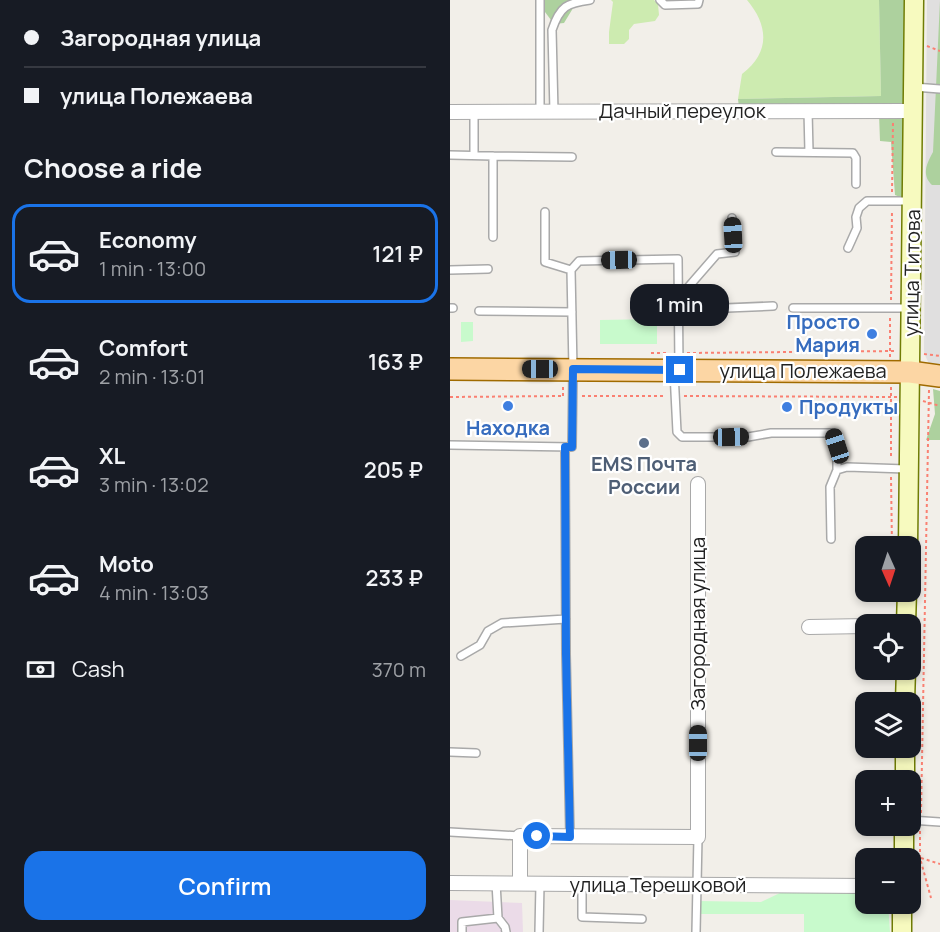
<!DOCTYPE html>
<html lang="en">
<head>
<meta charset="utf-8">
<style>
	body { margin:0; font-family:Manrope,sans-serif; background:#242831; color:#f1f3f6; height:100vh; display:flex; flex-direction:column; font-size:22px; white-space:nowrap }
	* { box-sizing:border-box; margin:0 }
	p { font-size:20px; color:#9ea1a6 }
	.icon { flex:none; width:33px; height:33px; fill:none; stroke:currentColor; stroke-width:2; stroke-linecap:round; stroke-linejoin:round }
	.map { position:relative; flex:1; overflow:hidden }
	.side { display:flex; flex-direction:column; background:#171b24; width:450px }
	.side>* { flex:none }
	.top-card { display:grid; align-content:center; height:132px; padding:0 24px; background:#171b24 }
	.needle { width:39px; rotate:177deg }
	.tools { position:absolute; left:405px; top:536px; display:grid; gap:12px }
	.tools a { display:grid; place-items:center; width:66px; height:66px; border-radius:12px; background:#171b24; box-shadow:0 3px 9px #0003; font-size:30px }
	.end { position:absolute; width:27px; height:27px; margin:-14px; border:8px solid #1a73e8; background:#fff; box-shadow:0 0 0 3px #fff }
	.from { border-radius:50% }
	.bubble { position:absolute; height:42px; border-radius:18px; background:#171b24; box-shadow:0 3px 9px #0003; font-size:20px; font-weight:600; line-height:42px; text-align:center }
	.car { position:absolute; width:18px; height:36px; margin:-18px -9px; border-radius:8px; box-shadow:0 0 4px 2px #0007; background:linear-gradient(#222 24%,#8ab4d8 0 40%,#222 0 76%,#8ab4d8 0 86%,#222 0) }
	.top-card b { display:flex; align-items:center; gap:21px; height:57px; font-size:22px }
	.top-card b+b { border-top:2px solid #363941 }
	.top-card i { width:15px; height:15px; background:#f1f3f6 }
	ul { padding:0; list-style:none }
	li { display:flex; align-items:center; gap:18px; height:99px; margin:0 12px 9px; padding:0 12px; border:3px solid transparent; border-radius:18px }
	li div { flex:1 }
	li b { display:block; font-size:22px }
	li em { font-style:normal; font-weight:600 }
	li.selected { border-color:#1a73e8 }
	li>.icon { width:54px; height:54px; stroke-width:1.5 }
	h2 { padding:0 24px; font-size:27px; line-height:72px }
	.pay { display:flex; align-items:center; gap:15px; height:66px; padding:0 24px; font-size:22px }
	.pay p { margin-inline-start:auto }
	.cta { display:flex; gap:12px; margin-top:auto; padding:12px 24px }
	.cta a { flex:1; height:69px; border-radius:18px; background:#1a73e8; color:#fff; font-size:24px; font-weight:600; line-height:69px; text-align:center }
	main { display:flex; flex:1; min-height:0 }
	.map>svg:first-child { display:block }
	.residential { fill:#e0dfdf }
	.industrial { fill:#ebdbe8 }
	.grass { fill:#cdebb0 }
	.forest { fill:#add19e }
	.park { fill:#c8facc }
	.lines { fill:none; stroke-linecap:round; stroke-linejoin:round }
	.lane-casing { stroke:#a9a9a9; stroke-width:10 }
	.street-casing { stroke:#a9a9a9; stroke-width:16 }
	.secondary-casing { stroke:#707d05; stroke-width:21 }
	.primary-casing { stroke:#a06b00; stroke-width:24 }
	.path { stroke:#fa8072; stroke-width:2; stroke-dasharray:3 3; stroke-linecap:butt }
	.lane { stroke:#fff; stroke-width:7 }
	.street { stroke:#fff; stroke-width:14 }
	.secondary { stroke:#f7fabf; stroke-width:18 }
	.primary { stroke:#fcd6a4; stroke-width:21 }
	.route { stroke:#1a73e8; stroke-width:8 }
	.shop-dot { fill:#3f7fe0; stroke:#fff; stroke-width:2 }
	.service-dot { fill:#5c6f8a; stroke:#fff; stroke-width:2 }
	.labels { text-anchor:middle; stroke-width:4.5; stroke-linejoin:round; paint-order:stroke }
	.street-label { font-size:20px; fill:#222; stroke:#fff }
	.shop-label { font-size:20px; font-weight:bold; fill:#366cbe; stroke:#fff; text-anchor:end }
	.service-label { font-size:20px; font-weight:bold; fill:#4e5e75; stroke:#fff }
</style>
</head>
<body>
<main>
<section class="side">
<div class="top-card">
<b><i class="from"></i>Загородная улица</b>
<b><i></i>улица Полежаева</b>
</div>
<h2>Choose a ride</h2>
<ul>
<li class="selected"><svg class="icon" aria-label="car" viewBox="0 0 24 24"><path d="M5 17H2v-5l4-1 3-4h7l3 4 3 1v5h-3M9 17h6M6 11h13"/><circle cx="7" cy="17" r="2"/><circle cx="17" cy="17" r="2"/></svg><div><b>Economy</b><p>1 min · 13:00</p></div><em>121 ₽</em></li>
<li><svg class="icon" aria-label="car" viewBox="0 0 24 24"><path d="M5 17H2v-5l4-1 3-4h7l3 4 3 1v5h-3M9 17h6M6 11h13"/><circle cx="7" cy="17" r="2"/><circle cx="17" cy="17" r="2"/></svg><div><b>Comfort</b><p>2 min · 13:01</p></div><em>163 ₽</em></li>
<li><svg class="icon" aria-label="car" viewBox="0 0 24 24"><path d="M5 17H2v-5l4-1 3-4h7l3 4 3 1v5h-3M9 17h6M6 11h13"/><circle cx="7" cy="17" r="2"/><circle cx="17" cy="17" r="2"/></svg><div><b>XL</b><p>3 min · 13:02</p></div><em>205 ₽</em></li>
<li><svg class="icon" aria-label="car" viewBox="0 0 24 24"><path d="M5 17H2v-5l4-1 3-4h7l3 4 3 1v5h-3M9 17h6M6 11h13"/><circle cx="7" cy="17" r="2"/><circle cx="17" cy="17" r="2"/></svg><div><b>Moto</b><p>4 min · 13:03</p></div><em>233 ₽</em></li>
</ul>
<div class="pay"><svg class="icon" aria-label="cash" viewBox="0 0 24 24"><path d="M3 7h18v10H3z"/><circle cx="12" cy="12" r="2"/></svg>Cash<p>370 m</p></div>
<div class="cta"><a>Confirm</a></div>
</section>
<div class="map">
<svg width="490" height="932" viewBox="0 0 490 932">
	<rect width="100%" height="100%" fill="#f2efe9"/>
	<!-- residential -->
	<path class="residential" d="M477 0H490V368L480 366 474 353Z"/>
	<!-- industrial -->
	<path class="industrial" d="M0 900 72 903 73 932H0Z"/>
	<!-- grass -->
	<path class="grass" d="M161 0H204L208 4 209 15 205 21 184 24 179 30V39L174 44H159V32L163 2Z
		M297 0H429L431 96 288 99 292 74C320 53 319 26 297 0Z"/>
	<!-- forest -->
	<path class="forest" d="M86 0H128L114 23 104 24Z
		M429 0H454L456 187 455 195 450 197 445 195 441 142 430 141 429 114 290 116 288 99 431 96Z
		M490 0V185H482C471 175 477 163 483 152Z
		M483 389 490 391V440H476L485 414Z"/>
	<!-- park -->
	<path class="park" d="M207 319V344H150V320Z
		M11 322H23V341L11 342Z
		M415 892 416 903H438L440 932H354V914H247L248 901 311 902 330 893Z"/>
	<g class="lines">
		<!-- lane casing -->
		<g class="lane-casing">
			<path id="lane" d="M210 0 215 5 248 4 249 0
				M464 87 490 89
				M358 111 359 152
				M24 112V155
				M90 112V0
				M104 112 102 30C110 6 117 3 140 0
				M326 152 403 153 406 158V184
				M0 155 43 156V237
				M43 156 122 157
				M398 248 407 228 406 217 409 208 417 201H460
				M0 270 38 269
				M121 270 129 261 228 259 229 368
				M227 300 267 254 285 252 282 218
				M0 308H3
				M343 308H459
				M228 310 323 306
				M29 311 122 312
				M224 372 227 432 232 437H298L321 433H383L387 446V470
				M0 445 122 447 123 369 121 270 95 262V212
				M115 447 116 654 120 837
				M381 539 380 487 387 470 397 467 456 469
				M11 656 30 645 38 631 52 623 116 619
				M0 752 26 753
				M460 820 490 822
				M0 832 70 836
				M46 883 48 918 55 927 56 932
				M132 884V917L192 919
				M12 932V922L48 918
				M89 932 90 884
				M246 932 248 837"/>
		</g>
		<!-- street casing -->
		<g class="street-casing">
			<path id="street" d="M0 112 463 111
				M359 627 416 626
				M0 883 416 886
				M70 883V836L248 837V484"/>
		</g>
		<!-- secondary casing -->
		<g class="secondary-casing">
			<path id="secondary" d="M458 546 464 0
				M456 624 457 591
				M455 702 456 669
				M455 780V747
				M454 858V825
				M452 932V903"/>
		</g>
		<!-- primary casing -->
		<g class="primary-casing">
			<path id="primary" d="M0 369 460 372 490 376"/>
		</g>
		<!-- path -->
		<path class="path" d="M477 46 490 51
			M442 192 443 123
			M441 300 442 210
			M201 353H219
			M237 353 447 351
			M474 354 490 356
			M440 357V315
			M441 387V459
			M113 396V384
			M132 396H216
			M234 396 447 397
			M0 397 114 396
			M473 401 490 406
			M441 477 442 546
			M471 813 479 390
			M470 831V858L481 898
			M471 858 490 864"/>
		<!-- lane -->
		<use href="#lane" class="lane"/>
		<!-- street -->
		<use href="#street" class="street"/>
		<!-- secondary -->
		<use href="#secondary" class="secondary"/>
		<!-- primary -->
		<use href="#primary" class="primary"/>
	</g>
	<g class="lines">
		<!-- route -->
		<path class="route" d="M87 836 120 837 116 654 115 447H122L123 369 230 370"/>
	</g>
	<!-- markers -->
	<g class="shop-dot">
		<circle cx="422" cy="334" r="6"/>
		<circle cx="58" cy="406" r="6"/>
		<circle cx="337" cy="407" r="6"/>
	</g>
	<circle class="service-dot" cx="194" cy="443" r="6"/>
	<g class="labels">
		<!-- street labels -->
		<g class="street-label">
			<text x="232" y="118">Дачный переулок</text>
			<text transform="translate(462 273) rotate(-89)" y="7">улица Титова</text>
			<text x="353" y="378">улица Полежаева</text>
			<text transform="translate(248 624) rotate(-90)" y="7">Загородная улица</text>
			<text x="208" y="892">улица Терешковой</text>
		</g>
		<!-- shop labels -->
		<g class="shop-label">
			<text x="410" y="329">Просто<tspan x="410" dy="23">Мария</tspan></text>
			<text x="349" y="414" text-anchor="start">Продукты</text>
			<text x="58" y="435" text-anchor="middle">Находка</text>
		</g>
		<!-- service labels -->
		<g class="service-label">
			<text x="194" y="471">EMS Почта<tspan x="194" dy="23">России</tspan></text>
		</g>
	</g>
</svg>
<div class="tools">
<a><svg class="needle" viewBox="-14 -14 28 28"><path d="M0-13l5 13h-10z" fill="#e53935"/><path d="M0 13l5-13h-10z" fill="#9ea1a6"/></svg></a>
<a><svg class="icon" aria-label="locate" viewBox="0 0 24 24"><circle cx="12" cy="12" r="6"/><path d="M12 2v4M12 18v4M2 12h4M18 12h4"/></svg></a>
<a><svg class="icon" aria-label="layers" viewBox="0 0 24 24"><path d="M12 4l9 5-9 5-9-5zM3 14l9 5 9-5"/></svg></a>
<a>+</a>
<a>−</a>
</div>
<i class="end from" style="left:87px;top:836px"></i>
<i class="end" style="left:230px;top:370px"></i>
<div class="bubble" style="left:180px;top:284px;width:99px">1 min</div>
<i class="car" style="left:283px;top:235px;rotate:357deg"></i>
<i class="car" style="left:169px;top:260px;rotate:269deg"></i>
<i class="car" style="left:90px;top:369px;rotate:270deg"></i>
<i class="car" style="left:281px;top:437px;rotate:89deg"></i>
<i class="car" style="left:387px;top:446px;rotate:342deg"></i>
<i class="car" style="left:248px;top:743px;rotate:0deg"></i>
</div>
</main>
</body>
</html>
